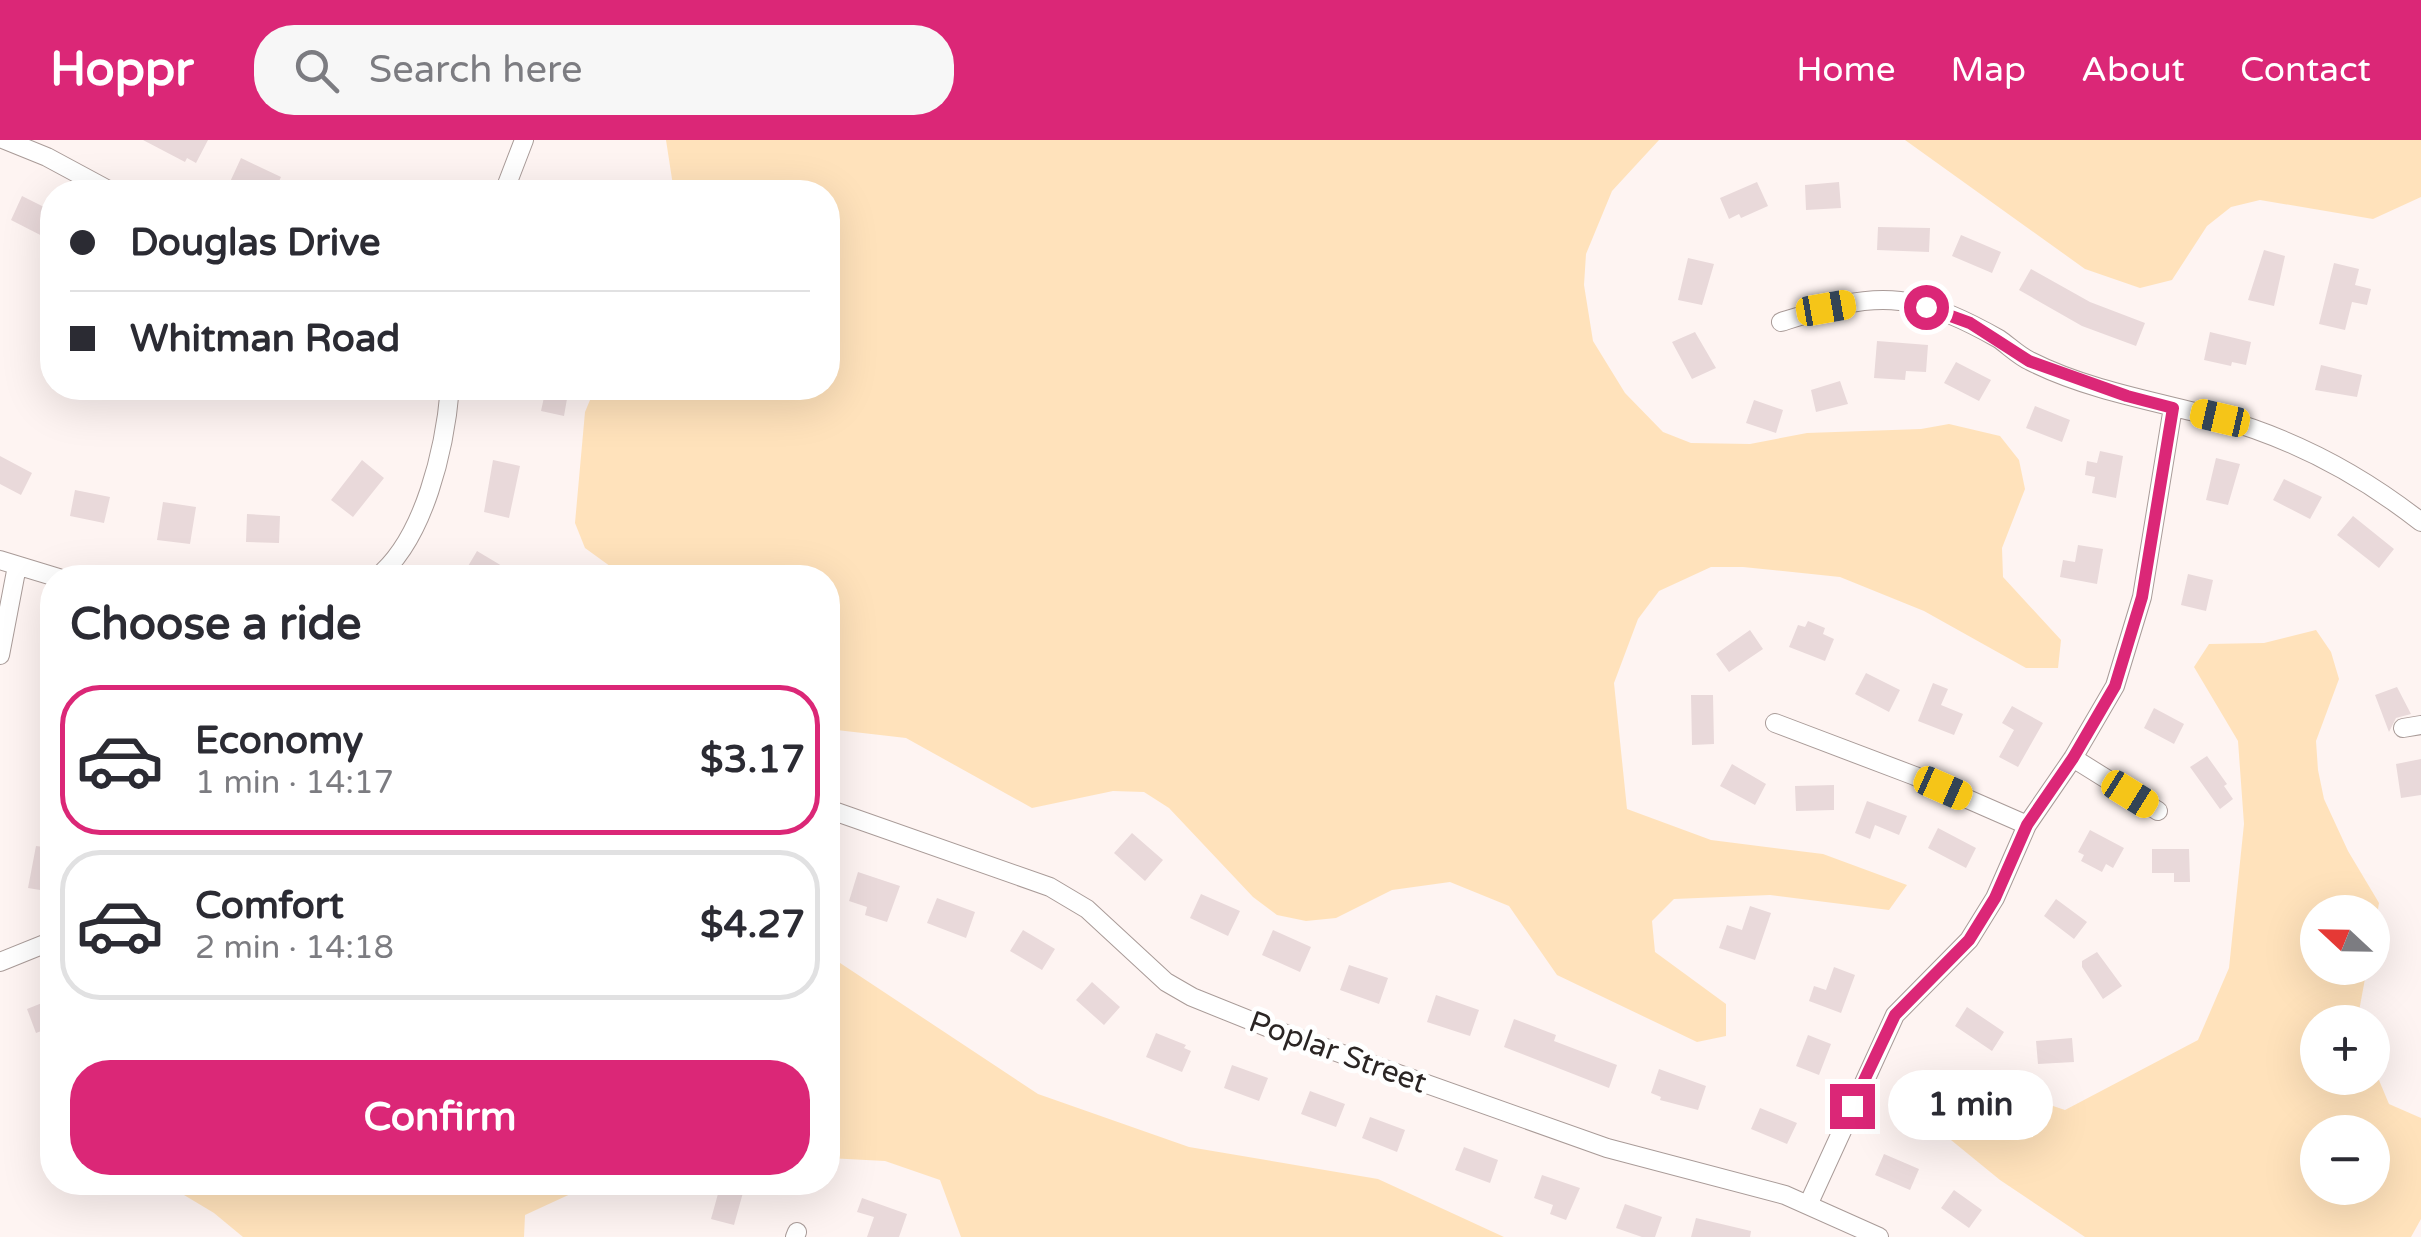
<!DOCTYPE html>
<html lang="en">
<head>
<meta charset="utf-8">
<style>
	body { margin:0; font-family:"Varela Round",sans-serif; background:#f7f7f7; color:#2b2b33; height:100vh; display:flex; flex-direction:column; font-size:38px; white-space:nowrap }
	* { box-sizing:border-box; margin:0 }
	p { font-size:32px; color:#7c7c81 }
	.icon { flex:none; width:55px; height:55px; fill:none; stroke:currentColor; stroke-width:2; stroke-linecap:round; stroke-linejoin:round }
	.map { position:relative; flex:1; overflow:hidden }
	.sheet { position:absolute; left:40px; top:425px; width:800px; height:630px; display:flex; flex-direction:column; background:#fff; border-radius:40px; box-shadow:0 10px 40px #0002 }
	.sheet>* { flex:none }
	.hud { position:absolute; left:40px; top:40px; width:800px; height:220px; border-radius:40px; box-shadow:0 10px 40px #0002; display:grid; align-content:center; height:220px; padding:0 30px; background:#fff }
	.needle { width:65px; rotate:292deg }
	.tools { position:absolute; left:2300px; top:755px; display:grid; gap:20px }
	.tools a { display:grid; place-items:center; width:90px; height:90px; border-radius:50%; background:#fff; box-shadow:0 10px 40px #0002; font-size:50px }
	.end { position:absolute; width:45px; height:45px; margin:-22px; border:12px solid #db2777; background:#fff; box-shadow:0 0 0 5px #fff }
	.from { border-radius:50% }
	.bubble { position:absolute; height:70px; border-radius:35px; background:#fff; box-shadow:0 10px 40px #0002; font-size:32px; font-weight:700; line-height:70px; text-align:center }
	.car { position:absolute; width:30px; height:60px; margin:-30px -15px; border-radius:12px; box-shadow:0 0 8px 2px #0007; background:linear-gradient(#f5c518 24%,#345 0 40%,#f5c518 0 76%,#345 0 86%,#f5c518 0) }
	.hud b { display:flex; align-items:center; gap:35px; height:95px; font-size:38px }
	.hud b+b { border-top:2px solid #e1e1e2 }
	.hud i { width:25px; height:25px; background:#2b2b33 }
	ul { padding:0; list-style:none }
	li { display:flex; align-items:center; gap:30px; height:150px; margin:0 20px 15px; padding:0 10px; border:5px solid #e1e1e2; border-radius:40px }
	li div { flex:1 }
	li b { display:block; font-size:38px }
	li em { font-style:normal; font-weight:700 }
	li.selected { border-color:#db2777 }
	li>.icon { width:90px; height:90px; stroke-width:1.5 }
	h2 { padding:0 30px; font-size:45px; line-height:120px }
	.primary-button { display:flex; gap:20px; margin-top:auto; padding:20px 30px }
	.primary-button a { flex:1; height:115px; border-radius:40px; background:#db2777; color:#fff; font-size:40px; font-weight:700; line-height:115px; text-align:center }
	header { display:flex; align-items:center; gap:60px; box-sizing:border-box; height:140px; padding:0 50px; background:#db2777; color:#fff }
	header strong { font-size:48px }
	nav { display:flex; gap:55px; margin-inline-start:auto; font-size:35px }
	.search { width:700px; height:90px; background:#f7f7f7; display:flex; align-items:center; gap:25px; box-sizing:border-box; padding:0 35px; border-radius:40px; color:#7c7c81; font-size:38px }
	.map>svg:first-child { display:block }
	.green { fill:#ffe2bb; fill-rule:evenodd }
	.building { fill:#e9d9da }
	.lines { fill:none; stroke-linecap:round; stroke-linejoin:round }
	.minor-casing { stroke:#a99b98; stroke-width:20 }
	.minor { stroke:#fff; stroke-width:18 }
	.route { stroke:#db2777; stroke-width:12 }
	.labels { text-anchor:middle; stroke-width:10; stroke-linejoin:round; paint-order:stroke }
	.street-label { font-size:30px; fill:#2b2524; stroke:#fff }
</style>
</head>
<body>
<header>
<strong>Hoppr</strong>
<div class="search"><svg class="icon" aria-label="search" viewBox="0 0 24 24"><circle cx="10" cy="10" r="6"/><path d="M15 15l6 6"/></svg>Search here</div>
<nav><a>Home</a><a>Map</a><a>About</a><a>Contact</a></nav>
</header>
<div class="map">
<svg width="2421" height="1097" viewBox="0 0 2421 1097">
	<rect width="100%" height="100%" fill="#fef4f2"/>
	<!-- green -->
	<path class="green" d="M666 0H1659L1612 51 1586 114 1584 145 1593 201 1625 253 1663 292 1691 303 1750 304 1807 293 1921 289 1949 284 2000 296 2019 320 2025 349 2002 408 2003 437 2061 500 2058 528H2026L1924 471 1840 437 1743 427H1711L1659 451 1638 479 1614 543 1627 669 1711 700 1823 714 1907 745 1889 770 1770 755 1674 759 1652 781 1655 812 1726 864V896L1697 902 1557 835 1509 766 1450 742 1392 750 1336 778 1306 781 1277 775 1253 757 1169 668 1144 652 1113 651 1032 668 906 598 828 589V438L625 437 585 408 575 383 585 272 595 248H828V52H674Z
		M1905 0H2421V57L2373 79 2260 60 2231 67 2207 86 2172 140 2140 148 2085 129Z
		M2316 490 2331 512 2339 539 2316 601 2318 630 2324 659 2348 711 2379 763 2373 799 2372 772H2318V828H2367L2357 882H2318V938H2372L2373 926 2389 964 2421 978V1079L2411 1097H2085L2000 1040 1951 1000 1934 977 1932 950 1957 934 2065 970 2198 900 2229 828 2244 684 2238 601 2194 527 2209 504 2264 503ZM2318 992H2372V1048H2318Z
		M828 815 1038 954 1189 1007 1378 1039 1504 1097H961L940 1040 885 1021 828 1018Z
		M164 1043H581L577 1051 525 1075 524 1097H243L214 1073Z"/>
	<!-- building -->
	<path class="building" d="M143 0H208L196 23 187 18 185 22Z
		M241 18 281 37 274 52H253L230 42Z
		M1757 42 1768 66 1741 78 1739 74 1729 79 1720 58Z
		M1839 42 1841 68 1806 70 1805 45Z
		M22 56 52 71V101L11 80Z
		M1878 87 1930 88 1929 112 1877 110Z
		M1961 95 2001 112 1992 133 1952 116Z
		M2264 110 2285 116 2274 166 2248 160Z
		M1688 118 1714 124 1702 165 1678 160Z
		M2334 123 2359 129 2355 145 2371 149 2367 165 2352 162 2345 190 2319 184Z
		M2031 129 2090 162 2145 183 2136 206 2082 186 2019 150Z
		M1695 192 1716 228 1692 239 1672 202Z
		M2210 192 2251 202 2246 225 2232 222 2231 226 2204 220Z
		M1877 201 1928 205 1926 232 1906 231 1905 240 1874 238Z
		M1956 222 1991 240 1979 261 1944 243Z
		M2321 225 2362 235 2357 257 2315 250Z
		M1840 241 1848 264 1816 272 1811 250Z
		M546 248 568 253 564 276 541 271Z
		M1754 260 1783 270 1776 293 1746 283Z
		M2035 266 2070 280 2062 302 2026 288Z
		M2100 311 2123 316 2116 358 2092 353 2095 337 2085 335 2087 321 2097 323Z
		M0 316 32 333 21 355 0 344Z
		M2216 318 2240 324 2228 365 2206 360Z
		M362 320 384 338 353 377 331 360Z
		M493 320 520 326 509 378 484 372Z
		M2284 339 2322 357 2310 379 2273 360Z
		M75 350 110 357 104 383 70 376Z
		M163 362 196 367 190 404 157 400Z
		M247 374 280 376 279 403 246 402Z
		M2353 376 2394 409 2379 428 2337 395Z
		M2078 405 2103 409 2097 444 2060 437 2063 420 2075 422Z
		M477 411 522 438H461Z
		M2188 434 2213 440 2206 471 2181 465Z
		M1808 481 1825 488 1823 494 1834 499 1825 521 1789 507 1798 485 1805 487Z
		M1750 490 1763 509 1729 532 1716 514Z
		M1866 533 1900 550 1889 572 1855 554Z
		M1933 543 1948 549 1941 565 1963 574 1954 595 1918 581Z
		M2397 547 2411 574 2396 578 2389 592 2375 555Z
		M1691 555H1713L1714 604 1692 605Z
		M2012 566 2043 583 2018 627 1999 617 2014 590 2002 583Z
		M2154 568 2184 584 2174 604 2144 588Z
		M2207 616 2227 644 2224 646 2233 659 2220 669 2190 627Z
		M2421 619V655L2401 658 2396 624Z
		M1732 624 1766 644 1755 665 1720 646Z
		M1834 645V670L1796 671 1795 646Z
		M1867 661 1907 676 1899 695 1875 685 1870 699 1855 693Z
		M1938 688 1976 708 1966 728 1928 708Z
		M2090 690 2124 708 2113 728 2106 724 2102 732 2081 721 2084 715 2078 712Z
		M1132 693 1163 720 1145 741 1114 713Z
		M36 706 52 708V752L28 748Z
		M2152 709H2189L2190 742H2174V733H2152Z
		M858 732 900 746 887 782 865 775 867 767 849 761Z
		M1201 754 1240 771 1228 796 1190 778Z
		M937 758 975 772 966 798 927 783Z
		M2056 759 2087 782 2074 799 2044 776Z
		M1750 766 1771 773 1755 820 1719 808 1727 785 1742 790Z
		M1023 790 1055 809 1042 830 1010 811Z
		M1273 790 1311 807 1300 832 1262 815Z
		M2097 812 2122 846 2103 859 2082 827V821Z
		M1349 825 1388 838 1379 864 1340 850Z
		M1834 827 1855 835 1841 873 1809 861 1814 846 1826 850Z
		M1092 842 1120 867 1104 885 1076 860Z
		M1436 855 1479 870 1470 896 1427 882Z
		M52 859V887L36 893 27 869Z
		M1967 867 2004 892 1992 911 1955 886Z
		M1514 879 1556 895 1554 901 1617 925 1609 948 1504 907Z
		M1156 893 1186 905 1184 908 1191 911 1182 932 1146 917Z
		M1808 895 1831 904 1819 935 1796 926Z
		M2072 898 2074 922 2038 924 2036 901Z
		M1232 925 1268 938 1259 961 1224 948Z
		M1659 929 1706 946 1698 970 1660 960 1661 957 1651 953Z
		M1310 951 1345 964 1336 987 1301 974Z
		M1760 968 1797 983 1787 1004 1751 989Z
		M1370 977 1405 990 1397 1012 1362 998Z
		M1464 1007 1498 1020 1490 1043 1455 1030Z
		M1884 1014 1919 1029 1910 1050 1875 1035Z
		M1542 1035 1580 1048 1566 1080 1550 1074 1553 1065 1534 1058Z
		M721 1043 744 1049 734 1085 711 1079Z
		M1954 1050 1982 1070 1969 1088 1941 1068Z
		M862 1058 907 1074 899 1097H867L874 1077 857 1072Z
		M1625 1064 1662 1077 1655 1097H1642L1616 1088Z
		M1696 1078 1751 1091 1750 1097H1691Z"/>
	<g class="lines">
		<!-- minor casing -->
		<g class="minor-casing">
			<path id="minor" d="M5 0 47 17 112 52
				M504 52 524 0
				M1781 182C1819 170 1860 156 1900 161 1935 165 1969 182 1999 199 2009 206 2019 216 2030 221 2087 250 2158 262 2219 278 2294 299 2360 334 2421 382
				M0 420 59 438
				M376 438C425 399 445 307 450 248
				M0 515 17 426
				M1775 583 1915 636 2027 685
				M2403 588 2421 585
				M2073 618 2158 671
				M828 669 1050 747 1087 769 1166 842 1192 857 1269 888 1607 1008 1785 1055 1879 1097
				M0 822 52 801
				M1808 1065 1895 875 1969 800 1995 758 2027 685 2073 618 2115 546 2142 457 2173 267
				M795 1097 797 1092"/>
		</g>
		<!-- minor -->
		<use href="#minor" class="minor"/>
	</g>
	<g class="lines">
		<!-- route -->
		<path class="route" d="M1852 966 1895 875 1969 800 1995 758 2027 685 2073 618 2115 546 2142 457 2173 268 2127 256 2029 221 1970 183 1926 167"/>
	</g>
	<g class="labels">
		<!-- street labels -->
		<g class="street-label">
			<text transform="translate(1338 912) rotate(20)" y="10">Poplar Street</text>
		</g>
	</g>
</svg>
<div class="tools">
<a><svg class="needle" viewBox="-14 -14 28 28"><path d="M0-13l5 13h-10z" fill="#e53935"/><path d="M0 13l5-13h-10z" fill="#7c7c81"/></svg></a>
<a>+</a>
<a>−</a>
</div>
<i class="end from" style="left:1926px;top:167px"></i>
<i class="end" style="left:1852px;top:966px"></i>
<div class="bubble" style="left:1888px;top:930px;width:165px">1 min</div>
<i class="car" style="left:1826px;top:168px;rotate:80deg"></i>
<i class="car" style="left:2220px;top:278px;rotate:283deg"></i>
<i class="car" style="left:1943px;top:648px;rotate:114deg"></i>
<i class="car" style="left:2130px;top:654px;rotate:122deg"></i>
<div class="hud">
<b><i class="from"></i>Douglas Drive</b>
<b><i></i>Whitman Road</b>
</div>
<section class="sheet">
<h2>Choose a ride</h2>
<ul>
<li class="selected"><svg class="icon" aria-label="car" viewBox="0 0 24 24"><path d="M5 17H2v-5l4-1 3-4h7l3 4 3 1v5h-3M9 17h6M6 11h13"/><circle cx="7" cy="17" r="2"/><circle cx="17" cy="17" r="2"/></svg><div><b>Economy</b><p>1 min · 14:17</p></div><em>$3.17</em></li>
<li><svg class="icon" aria-label="car" viewBox="0 0 24 24"><path d="M5 17H2v-5l4-1 3-4h7l3 4 3 1v5h-3M9 17h6M6 11h13"/><circle cx="7" cy="17" r="2"/><circle cx="17" cy="17" r="2"/></svg><div><b>Comfort</b><p>2 min · 14:18</p></div><em>$4.27</em></li>
</ul>
<div class="primary-button"><a>Confirm</a></div>
</section>
</div>
</body>
</html>
